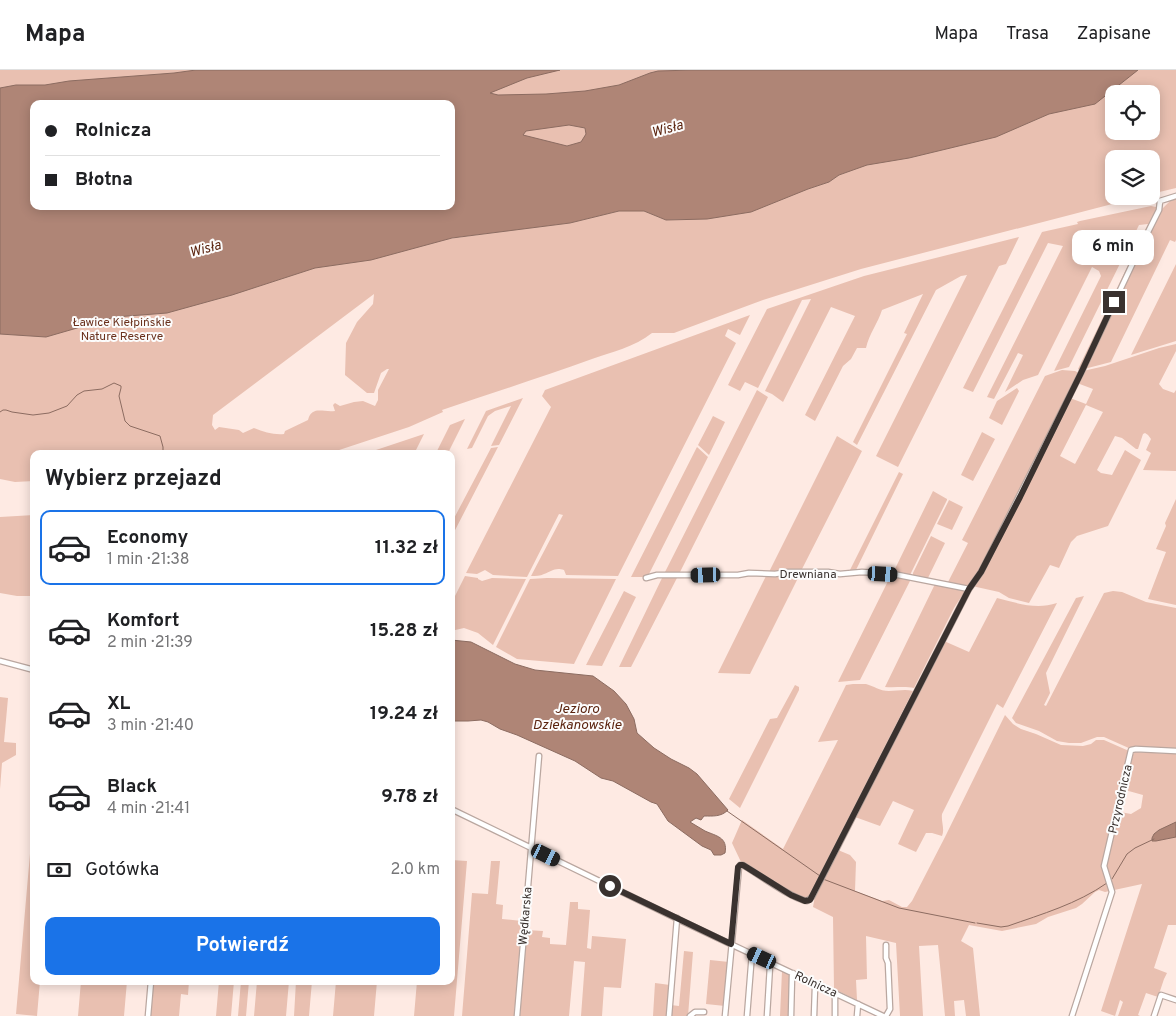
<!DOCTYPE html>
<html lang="pl">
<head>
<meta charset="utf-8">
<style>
	body { margin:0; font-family:Overpass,sans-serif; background:#f2f2f2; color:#202124; height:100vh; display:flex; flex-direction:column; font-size:19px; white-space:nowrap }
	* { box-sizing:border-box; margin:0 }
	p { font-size:16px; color:#757577 }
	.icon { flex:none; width:28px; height:28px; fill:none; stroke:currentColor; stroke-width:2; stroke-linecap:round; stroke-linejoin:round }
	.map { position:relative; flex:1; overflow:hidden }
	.side { position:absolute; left:30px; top:380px; width:425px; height:535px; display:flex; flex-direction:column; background:#fff; border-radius:10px; box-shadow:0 2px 12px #0003 }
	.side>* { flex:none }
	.top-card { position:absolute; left:30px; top:30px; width:425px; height:110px; border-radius:10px; box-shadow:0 2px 12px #0003; display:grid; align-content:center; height:110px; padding:0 15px; background:#fff }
	.fabs { position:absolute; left:1105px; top:15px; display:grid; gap:10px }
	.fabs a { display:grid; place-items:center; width:55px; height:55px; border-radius:10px; background:#fff; box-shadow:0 2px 12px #0003; font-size:25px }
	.end { position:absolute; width:22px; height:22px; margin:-11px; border:6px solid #3a322f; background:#fff; box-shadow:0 0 0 2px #fff }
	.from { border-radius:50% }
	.bubble { position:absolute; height:35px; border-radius:10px; background:#fff; box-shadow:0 2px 12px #0003; font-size:16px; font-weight:700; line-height:35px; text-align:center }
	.car { position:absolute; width:15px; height:30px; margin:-15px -8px; border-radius:6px; box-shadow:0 0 4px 1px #0007; background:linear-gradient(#222 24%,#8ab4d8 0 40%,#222 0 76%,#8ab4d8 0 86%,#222 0) }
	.top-card b { display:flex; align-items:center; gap:18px; height:48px; font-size:19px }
	.top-card b+b { border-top:1px solid #e0e0e0 }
	.top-card i { width:12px; height:12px; background:#202124 }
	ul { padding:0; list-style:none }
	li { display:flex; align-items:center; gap:15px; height:75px; margin:0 10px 8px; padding:0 5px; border:2px solid transparent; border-radius:10px }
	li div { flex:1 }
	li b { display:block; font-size:19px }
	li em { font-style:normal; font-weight:700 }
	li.on { border-color:#1a73e8 }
	li>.icon { width:45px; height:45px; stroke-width:1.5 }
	h2 { padding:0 15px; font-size:22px; line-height:60px }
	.pay { display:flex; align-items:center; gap:12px; height:55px; padding:0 15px; font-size:19px }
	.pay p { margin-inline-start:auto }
	.action { display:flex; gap:10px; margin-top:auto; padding:10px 15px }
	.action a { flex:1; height:58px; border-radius:10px; background:#1a73e8; color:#fff; font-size:20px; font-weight:700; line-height:58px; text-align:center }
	header { display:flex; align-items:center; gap:30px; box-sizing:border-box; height:70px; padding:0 25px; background:#fff; border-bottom:1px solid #e0e0e0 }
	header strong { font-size:24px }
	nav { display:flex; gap:28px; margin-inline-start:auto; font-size:18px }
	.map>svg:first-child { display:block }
	.green { fill:#e9c0b1; fill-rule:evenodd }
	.water { fill:#af8576; stroke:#8c6c61; fill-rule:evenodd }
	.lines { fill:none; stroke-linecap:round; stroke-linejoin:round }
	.stream { stroke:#8c6c61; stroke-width:1 }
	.minor-casing { stroke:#baa7a0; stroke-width:7 }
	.minor { stroke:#fff; stroke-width:4.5 }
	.route { stroke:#3a322f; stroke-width:6 }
	.labels { text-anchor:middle; stroke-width:4; stroke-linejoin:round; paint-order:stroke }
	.park-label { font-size:12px; fill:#6b321e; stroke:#fcfcfc }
	.street-label { font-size:12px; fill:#3a322f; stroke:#fcfcfc }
	.water-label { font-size:14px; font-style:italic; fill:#5c2510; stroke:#fcfcfc }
</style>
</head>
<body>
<header>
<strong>Mapa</strong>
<nav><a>Mapa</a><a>Trasa</a><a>Zapisane</a></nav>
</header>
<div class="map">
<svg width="1176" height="946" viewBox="0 0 1176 946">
	<rect width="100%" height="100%" fill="#feeae3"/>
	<!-- green -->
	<path class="green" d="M0 0H1176V118L1151 124V89H1114V126H1143L861 199 763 230 674 263H652C635 277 611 282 592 289 542 307 492 323 442 340L443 342 409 357 327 384H34V411L15 412 0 409ZM1114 24H1151V61H1114ZM34 34H451V136H34ZM848 102 839 105 829 112 808 119 683 150H666L644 141H619L570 153 447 169 484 141ZM374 224 373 234 357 252 346 273 345 305 367 323H374L381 303 387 299H389L378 320V330L375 336 363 331 354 332 340 336 335 333 333 335 335 341C324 343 312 335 308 350L285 361 284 364C274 365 264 362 254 358L243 363 239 360 219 357 215 360 212 355 213 345Z
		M1176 128V170L1175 172 1170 170 1111 292 1084 299 1160 141 1172 129Z
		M1151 136 1156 137 1158 140 1080 300 1078 299 1148 154 1139 155 1069 297 1054 301 1101 206 1099 201 1092 197 1038 305 1023 310 1005 322 1023 285 1018 283 994 329 987 327 1063 176 1048 173 973 322 963 318 1042 162 1078 154 1077 152 1080 151Z
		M1019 167 1006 194 999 196 898 397 876 386 967 205 961 206 936 220 857 375 853 372 907 264 904 263 923 224 882 240C878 253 869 264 866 278H857L851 289 843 296 815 351 805 345 855 246 831 237 783 332 772 324 765 321 811 229 802 230 758 318 745 312 740 321 728 315 767 239 864 206Z
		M1176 194V271L1131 285Z
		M750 245 740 265 728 259 725 266 736 273 618 506 566 505 564 500C555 497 552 501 544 504 540 506 536 506 531 506L563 445 559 444 527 507 493 505 485 500 477 504 466 503 551 337 542 326 545 320Z
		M1176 274V281L1159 314 1163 319 1174 323 1176 320V401L1143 400 1151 383 1146 380 1151 369 1148 365 1145 363 1143 364 1138 379H1136L1122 368 1115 366 1097 400 1101 403 1112 405 1125 380 1141 390 1108 456 1077 466 1071 472 1059 498 1050 495 1029 533 1009 528 999 522 972 516 987 496 1070 328 1086 334 1093 319 1077 313 1083 301 1105 296 1159 278ZM1086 335 1103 342 1075 394 1060 386Z
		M1062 300 1075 301 1079 303 1027 405 1029 406 980 501 969 518 947 514 968 473 962 470 1045 306Z
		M1017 318 1019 321 1002 355 989 348 997 331Z
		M757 320 768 327 679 504H664Z
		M523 328 499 375 491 376 511 336 495 341 488 346 472 378 467 379 486 341Z
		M713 346 725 352 709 385 698 375Z
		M465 349 449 381 436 383 450 355Z
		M982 362 995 369 973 411 961 405Z
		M424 364 414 384H399L385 380 373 381Z
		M837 366 862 381 801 501 769 502Z
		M498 377 451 468V454L491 378Z
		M697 377 708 387 649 504 645 507H631Z
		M899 402 903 404 855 502H849Z
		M933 421 947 429V430L910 505 893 503Z
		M1176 429V535L1148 529 1166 482 1156 479 1166 456 1165 453Z
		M949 430 963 437 952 460 937 454Z
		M34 445V526H17L0 523V447Z
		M931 466 945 473 927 510 913 506V503Z
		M767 504H800L750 604 718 603Z
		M891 505 911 509 860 610 838 612Z
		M465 506 478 508V509L482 511 492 508 526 509 493 575 478 563 464 558 451 561V534Z
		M663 506H678L631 597H619Z
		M547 508 616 509 574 594 517 589 496 577 530 509Z
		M935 514 965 521 954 538 914 618C904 616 895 618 885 617Z
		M624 521 636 527 602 596 586 595Z
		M1113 521 1122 522 1146 532 1176 538V679H1131L1104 667H1097L1081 673H1069L1057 671 1039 661 1016 653 1012 648 1076 528 1084 526 1046 603 1050 623 1044 635 1046 636 1104 523Z
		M997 528C1017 533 1036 540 1057 533L1003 638 997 634 942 744C941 752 945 759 942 766L932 763H926L916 782 898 774 914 740 893 731 880 756 855 747 944 571 969 582Z
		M853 614C857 614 862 614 866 614 874 616 879 621 889 621 897 621 905 619 913 621L808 828 803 829 795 825 741 792 732 773 742 750 783 779 838 670 818 672 846 615Z
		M795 615 799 617V620L740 738 729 729 770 649 777 648Z
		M0 627 8 628 4 672 16 673V685L2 693 0 719Z
		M1005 645 1013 654 1021 659 1036 664 1061 675 1083 676 1091 674 1096 670H1104L1129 681 1112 755 1117 753 1120 742 1131 744 1141 738 1143 725 1125 720 1132 685 1135 682 1176 684V855H1168L1154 898 1167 903 1164 909 1158 927 1146 923 1138 945 1140 946H1118L1123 932 1120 930 1115 946 1101 941 1142 814 1105 822 1099 820 1095 822 1082 834 1076 838 1048 847 1036 854 1002 861 969 855 961 871 973 878 980 946H966L964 930 954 931 955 946H945L938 875 919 876 923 946H900L896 873 866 866 867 909 856 910 857 930 834 919 833 847 813 837 815 826 838 780 850 785 856 792 855 821 882 831 889 830 902 837H907L912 831 945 767Z
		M34 738V911H40L37 946 16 944Z
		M451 790 467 791 454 946H414L417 911H451Z
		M491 791H500L496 834 503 835 502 849 522 851 514 946H462L472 823 488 824Z
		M570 832H578V839L590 840 587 878 591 879 592 866 626 869 621 918 604 917 602 946H581L585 892 574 891 569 946H520L527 860 543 861 542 867 550 868V874L566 875Z
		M684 881 693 882 688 946H670L671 935 679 936Z
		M710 890 729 892 725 936 706 934Z
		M782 901 791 905 789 946H780Z
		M81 911H127L124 946H78Z
		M152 911H189L188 925 181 924 179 946H150Z
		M219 911H234L231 946H216Z
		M241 911H249L246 946H238Z
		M257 911H289L286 946H254Z
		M296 911H312L309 946H294Z
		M336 911H377L374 946H333Z
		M655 913 670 915 667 946H653Z"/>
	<!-- water -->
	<path class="water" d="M196 0H560L527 8 490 23 498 25 546 24 585 21 619 15 650 3 658 1 693 0H1138L1095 34 1049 44 996 67 909 88 867 95 839 105 829 112 808 119 751 142 707 149 666 150 644 141H619L570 153 452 168 371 190 315 198 232 225 167 243 115 247 46 267 0 264V18L16 15H45L69 11 174 3ZM34 34H451V136H34ZM569 55 585 58 586 64 581 72 567 76 523 65 526 61Z
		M451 570 471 572 515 594 535 600 593 606 614 621 626 634 634 649 637 663 654 678 671 689 689 698 697 704 728 740C721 747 713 746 704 746L701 750 696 748 690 752C695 755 700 758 705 761 716 766 728 767 725 783L721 785H714L711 780 702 776 668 751 657 734 651 732 613 711 601 708 575 691 517 665 500 659 488 652 481 650 468 651H451Z
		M1176 752V767L1156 771H1152V768L1154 764 1159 760Z"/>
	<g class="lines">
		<!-- stream -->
		<path class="stream" d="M0 342 3 340H6L12 342 33 345 49 343 67 336 77 325 84 321 102 319 114 313 121 316V318L119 326 125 351 130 356 160 366 163 377V381L166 384
			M727 741 820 806
			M823 809 899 838 975 853
			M1112 809 1127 784 1135 778 1154 769
			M977 853 1001 857 1008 856C1042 844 1077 834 1107 813"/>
		<!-- minor casing -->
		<g class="minor-casing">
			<path id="minor" d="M646 508 657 505H738L749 503 775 504 788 502H828L840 504 862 502 893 504 969 519
				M0 591 34 600
				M451 739 686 853 883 946
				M886 875V888L888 893 890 939 886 946
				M148 946 151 911
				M517 946 539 686
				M669 946 677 848
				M690 946 695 942H704
				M725 946 739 797 740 795H743C758 804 792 829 807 831L812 827 969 519 981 502 1081 303 1138 182 1159 140 1160 131 1176 126
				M747 946 752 883
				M767 946 770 896 772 893
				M791 946 792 906 793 903
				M814 946 815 917 816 914
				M835 946V927L837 924
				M857 946 858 934
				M1072 946 1112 822 1104 796 1131 680 1136 679 1176 681
				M1154 946 1161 925 1176 930"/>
		</g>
		<!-- minor -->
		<use href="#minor" class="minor"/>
	</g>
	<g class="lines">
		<!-- route -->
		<path class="route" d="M610 816 731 874 738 797 740 795H743L791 825 805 831 810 830 969 519 981 502 1020 427 1081 303 1114 232"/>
	</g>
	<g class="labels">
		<!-- park labels -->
		<g class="park-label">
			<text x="122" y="256">Ławice Kiełpińskie<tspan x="122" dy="14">Nature Reserve</tspan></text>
		</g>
		<!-- street labels -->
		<g class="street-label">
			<text x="808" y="508">Drewniana</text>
			<text transform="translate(1120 729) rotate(-77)" y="4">Przyrodnicza</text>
			<text transform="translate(525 846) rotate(-85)" y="4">Wędkarska</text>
			<text transform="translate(816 914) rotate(25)" y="4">Rolnicza</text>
		</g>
		<!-- water labels -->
		<g class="water-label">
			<text transform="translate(667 58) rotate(-15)" y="5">Wisła</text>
			<text transform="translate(205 178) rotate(-15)" y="5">Wisła</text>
			<text x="577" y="643">Jezioro<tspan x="577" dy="16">Dziekanowskie</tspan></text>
		</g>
	</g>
</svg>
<div class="fabs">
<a><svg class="icon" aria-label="locate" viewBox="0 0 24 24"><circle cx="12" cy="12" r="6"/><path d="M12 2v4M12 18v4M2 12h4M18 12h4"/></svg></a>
<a><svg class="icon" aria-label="layers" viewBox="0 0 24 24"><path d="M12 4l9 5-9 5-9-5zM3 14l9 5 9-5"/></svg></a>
</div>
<i class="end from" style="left:610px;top:816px"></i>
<i class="end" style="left:1114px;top:232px"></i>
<div class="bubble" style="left:1072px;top:160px;width:82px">6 min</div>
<i class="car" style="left:883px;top:504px;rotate:93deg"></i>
<i class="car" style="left:706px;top:505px;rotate:268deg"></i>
<i class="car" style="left:546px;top:785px;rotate:116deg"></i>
<i class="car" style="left:762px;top:888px;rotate:295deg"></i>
<div class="top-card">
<b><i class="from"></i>Rolnicza</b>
<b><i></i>Błotna</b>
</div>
<section class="side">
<h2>Wybierz przejazd</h2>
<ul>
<li class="on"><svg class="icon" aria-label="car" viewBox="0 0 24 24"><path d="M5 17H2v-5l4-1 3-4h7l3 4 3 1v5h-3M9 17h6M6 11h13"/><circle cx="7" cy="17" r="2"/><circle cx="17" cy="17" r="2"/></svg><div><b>Economy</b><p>1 min · 21:38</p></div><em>11.32 zł</em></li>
<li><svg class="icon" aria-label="car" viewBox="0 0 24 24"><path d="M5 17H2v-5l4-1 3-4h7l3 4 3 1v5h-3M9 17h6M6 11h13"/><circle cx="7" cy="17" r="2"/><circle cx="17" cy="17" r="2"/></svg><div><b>Komfort</b><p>2 min · 21:39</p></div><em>15.28 zł</em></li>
<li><svg class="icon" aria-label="car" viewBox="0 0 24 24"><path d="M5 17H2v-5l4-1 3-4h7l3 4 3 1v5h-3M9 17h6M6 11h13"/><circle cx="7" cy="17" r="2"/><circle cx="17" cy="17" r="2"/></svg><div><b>XL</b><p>3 min · 21:40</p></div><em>19.24 zł</em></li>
<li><svg class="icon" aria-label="car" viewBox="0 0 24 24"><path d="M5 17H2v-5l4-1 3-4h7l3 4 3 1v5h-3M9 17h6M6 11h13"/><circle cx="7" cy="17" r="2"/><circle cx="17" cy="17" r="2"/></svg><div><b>Black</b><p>4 min · 21:41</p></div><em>9.78 zł</em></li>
</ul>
<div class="pay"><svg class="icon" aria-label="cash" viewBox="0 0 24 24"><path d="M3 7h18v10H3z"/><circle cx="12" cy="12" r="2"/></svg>Gotówka<p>2.0 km</p></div>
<div class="action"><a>Potwierdź</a></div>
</section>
</div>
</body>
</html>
